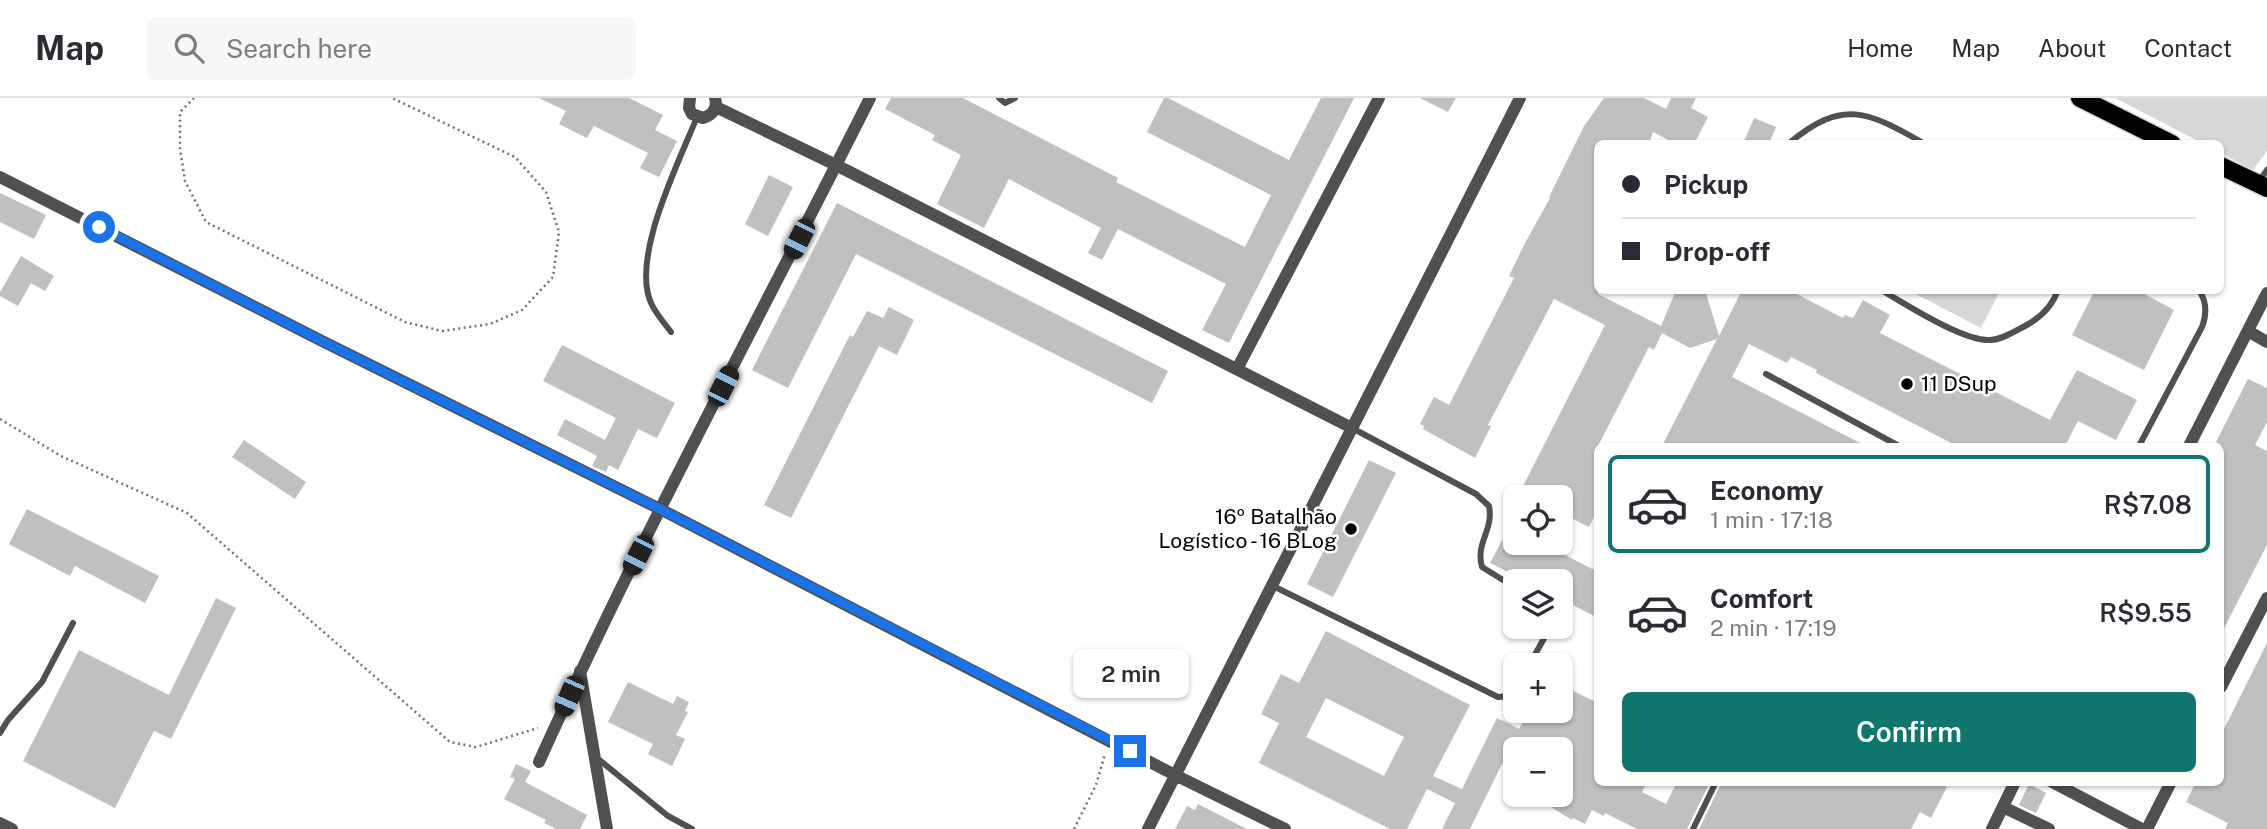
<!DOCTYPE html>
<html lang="en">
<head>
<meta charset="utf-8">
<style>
	body { margin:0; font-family:"Public Sans",sans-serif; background:#f7f7f7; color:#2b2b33; height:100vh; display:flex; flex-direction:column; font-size:26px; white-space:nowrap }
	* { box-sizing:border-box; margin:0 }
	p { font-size:23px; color:#7c7c81 }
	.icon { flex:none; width:38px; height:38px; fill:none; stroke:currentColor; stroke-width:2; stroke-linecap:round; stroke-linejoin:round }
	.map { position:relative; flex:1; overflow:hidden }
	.sheet { position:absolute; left:1594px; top:345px; width:630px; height:343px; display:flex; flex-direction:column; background:#fff; border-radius:10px; box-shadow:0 2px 5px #0004 }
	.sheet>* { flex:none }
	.guide { position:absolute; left:1594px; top:42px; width:630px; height:154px; border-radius:10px; box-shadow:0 2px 5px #0004; display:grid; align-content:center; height:154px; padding:0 28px; background:#fff }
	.controls { position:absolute; left:1503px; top:387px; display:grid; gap:14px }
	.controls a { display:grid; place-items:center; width:70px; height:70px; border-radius:10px; background:#fff; box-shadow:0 2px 5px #0004; font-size:35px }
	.end { position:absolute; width:32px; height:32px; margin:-16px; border:9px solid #1a73e8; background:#fff; box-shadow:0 0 0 4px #fff }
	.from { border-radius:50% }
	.bubble { position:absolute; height:49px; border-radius:10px; background:#fff; box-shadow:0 2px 5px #0004; font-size:23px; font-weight:600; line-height:49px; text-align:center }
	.car { position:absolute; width:21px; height:42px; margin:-21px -10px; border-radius:9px; box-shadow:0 0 5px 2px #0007; background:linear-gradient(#222 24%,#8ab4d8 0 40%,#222 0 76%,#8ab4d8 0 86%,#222 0) }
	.guide b { display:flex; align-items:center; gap:24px; height:66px; font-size:26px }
	.guide b+b { border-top:2px solid #e1e1e2 }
	.guide i { width:18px; height:18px; background:#2b2b33 }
	ul { padding:12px 0 0; list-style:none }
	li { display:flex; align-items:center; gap:21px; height:98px; margin:0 14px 10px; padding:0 14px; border:4px solid transparent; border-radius:10px }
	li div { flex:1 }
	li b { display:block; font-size:26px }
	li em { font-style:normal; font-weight:600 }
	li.selected { border-color:#0f766e }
	li>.icon { width:63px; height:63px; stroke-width:1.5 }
	.button { display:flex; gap:14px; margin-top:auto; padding:14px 28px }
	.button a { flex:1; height:80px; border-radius:10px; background:#0f766e; color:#fff; font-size:28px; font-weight:600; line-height:80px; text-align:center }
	header { display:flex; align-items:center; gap:42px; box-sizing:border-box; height:98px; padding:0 35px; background:#fff; border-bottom:2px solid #e1e1e2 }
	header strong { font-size:33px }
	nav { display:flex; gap:38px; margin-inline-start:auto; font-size:24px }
	.search { width:490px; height:63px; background:#f7f7f7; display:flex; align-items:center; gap:18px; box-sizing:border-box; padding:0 24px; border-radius:10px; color:#7c7c81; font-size:26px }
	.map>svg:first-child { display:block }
	.green { fill:#d7d7d7 }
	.building { fill:#c0c0c0; fill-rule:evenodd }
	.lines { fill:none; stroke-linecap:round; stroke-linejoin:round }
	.primary-casing { stroke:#dbdbdb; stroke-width:21 }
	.path { stroke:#727272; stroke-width:2.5; stroke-dasharray:2 3.5; stroke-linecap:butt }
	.service { stroke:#505050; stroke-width:6 }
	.minor { stroke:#505050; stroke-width:12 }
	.primary { stroke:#000; stroke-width:18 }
	.route { stroke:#1a73e8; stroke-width:9 }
	.poi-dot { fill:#000; stroke:#fff; stroke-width:2.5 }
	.labels { text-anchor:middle; stroke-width:5; stroke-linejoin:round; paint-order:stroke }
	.poi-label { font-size:21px; fill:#000; stroke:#fff; text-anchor:start }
</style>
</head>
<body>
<header>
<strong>Map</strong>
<div class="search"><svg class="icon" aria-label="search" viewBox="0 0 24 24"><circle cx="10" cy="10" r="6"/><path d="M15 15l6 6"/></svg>Search here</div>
<nav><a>Home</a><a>Map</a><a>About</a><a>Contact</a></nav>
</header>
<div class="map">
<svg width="2267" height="731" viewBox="0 0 2267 731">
	<rect width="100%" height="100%" fill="#fff"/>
	<!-- green -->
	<path class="green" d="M2115 0H2267V53L2253 72 2221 55V46L2202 45Z
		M1910 193H2000L1981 230Z"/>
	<!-- building -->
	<path class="building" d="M539 0H629L663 17 655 32 677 43 659 79 640 70 648 55 594 28 587 40 559 26 566 13Z
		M891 0H963L1118 80 1116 84 1245 149 1271 97 1147 34 1164 0H1168L1289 62 1321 0H1354L1229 245 1202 232 1226 186 1118 131 1102 162 1088 155 1101 130 1009 81 984 130 937 106 961 57 932 42 935 37 885 11Z
		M1420 0H1456L1448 14Z
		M1604 0H1644L1666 11 1671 0H1696L1691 10 1708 19 1694 46H1676L1653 34 1649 46H1598V196L1661 228 1676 192H1705L1719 238 1742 192H1789L1843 220 1845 217 1853 220 1863 202 1890 217 1880 235 2050 322 2077 272 2137 302 2116 342 2078 323 2065 348H1957L1816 275 1817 272 1791 259 1787 265 1749 246 1732 279 1866 348H1662L1717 241 1690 250 1662 235 1654 252 1649 249 1598 348V411L1589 429 1561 415V399H1529L1520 394 1605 227 1554 201 1488 327 1491 328 1475 360 1423 331 1424 328 1420 326 1434 299 1449 307 1514 180 1509 178 1525 145 1550 100 1549 99 1584 28Z
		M1754 20 1776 29 1769 46H1743Z
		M769 77 793 89 768 138 745 126Z
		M0 95 46 117 34 141 0 124Z
		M837 105 1168 273 1152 305 856 156 788 290 752 272Z
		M21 158 54 178 45 193 31 185 18 208 0 198V194Z
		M2095 192H2137L2174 212 2144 272 2072 237Z
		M889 209 914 222 897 257 879 248 791 420 764 407 850 237 853 239 867 213 883 220Z
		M562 247 675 305 657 340 638 331 618 372 609 367 606 374 592 368 597 358 557 337 565 321 605 342 616 320 543 283Z
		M2248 281 2267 290V324L2255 347 2267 353V447L2221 536V347L2216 344Z
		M244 342 306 384 295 401 232 359Z
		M1369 362 1396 375 1333 499 1307 486Z
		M27 411 159 478 145 505 75 468 70 478 9 446Z
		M1516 416V444H1540L1598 474V520L1561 501V483H1526L1490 465Z
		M216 500 236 510 171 641 154 633 115 710 23 663 79 552 169 597Z
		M1326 533 1470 607 1433 678 1462 691 1497 620 1519 631 1529 612H1561V587L1598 605V684H1647L1642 694 1666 706 1677 684H1710L1687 731H1637L1605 715 1604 718 1592 712 1585 726 1573 720 1572 722 1546 706 1550 696H1561V651H1516V673L1502 666 1470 731H1442L1455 705 1427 691 1407 731H1390L1259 665 1279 625 1261 616 1281 576 1299 585ZM1326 600 1404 639 1384 678 1306 639Z
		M2267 545V731H2225L2228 725 2186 704 2196 684H2221V637Z
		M628 584 673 606 677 598 689 604 685 613 688 614 676 637 685 641 672 668 648 656 653 646 608 624Z
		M516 666 531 673 525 684 587 717 580 731H556L544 725 546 722 504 701 515 681 510 679Z
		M1722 684H1938L1947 689 1931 720 1920 714 1911 731H1699Z
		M2029 686 2046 695 2036 715 2019 707Z
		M1198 706 1247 731H1175L1187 708 1195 712Z"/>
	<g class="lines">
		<!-- primary casing -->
		<g class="primary-casing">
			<path id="primary" d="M2080 0 2172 46
				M2221 68 2267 90"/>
		</g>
		<!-- path -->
		<path class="path" d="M194 0 180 14V50L185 83 206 124 405 224 442 233 490 226 522 212 553 179 559 134 546 94 515 59 392 0
			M0 321 61 358 187 415 450 644 476 649 538 630
			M1074 731 1096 687 1105 656"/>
		<!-- service -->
		<path class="service" d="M999 0 1005 5 1015 0
			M1788 46C1843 0 1867 13 1925 46
			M2258 85 2267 72
			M1881 192C1906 206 1962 243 1990 242 2002 242 2015 233 2025 228 2040 220 2052 209 2058 192
			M671 234C665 226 657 217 652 207 629 162 679 64 697 19
			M1766 276 1899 348
			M1352 330 1476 396 1489 408C1494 432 1475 445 1482 469L1516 490
			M2139 348 2202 229C2207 216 2207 204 2199 192
			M1273 488 1498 599 1510 598 1516 589
			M1529 567 1546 537 1548 528
			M0 635 8 622 42 584 73 525
			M597 660 668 718 692 731
			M1693 731 1716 684"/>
		<!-- minor -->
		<path class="minor" d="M690 0 689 10 692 16 703 20C713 17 718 10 715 0
			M716 9 836 67 1352 330
			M0 79 322 243 660 411 1175 677 1285 731
			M2248 233 2267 244
			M1237 271 1379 0
			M2189 348 2267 195
			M580 573 607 731
			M2221 589 2267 500
			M539 664C641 438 759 221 870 0
			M2052 684 2142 731
			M2003 709 2049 731
			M0 725 12 731
			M1148 731 1520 0
			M1992 731 2015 684
			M2147 731 2171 684"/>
		<!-- primary -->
		<use href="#primary" class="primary"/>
	</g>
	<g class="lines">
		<!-- route -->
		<path class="route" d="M99 129 322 243 660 411 1130 653"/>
	</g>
	<!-- markers -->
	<g class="poi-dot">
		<circle cx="1907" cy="286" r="7"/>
		<circle cx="1351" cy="431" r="7"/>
	</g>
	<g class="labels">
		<!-- poi labels -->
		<g class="poi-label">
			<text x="1921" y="293">11 DSup</text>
			<text x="1337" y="426" text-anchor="end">16º Batalhão<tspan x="1337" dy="24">Logístico - 16 BLog</tspan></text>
		</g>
	</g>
</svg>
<div class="controls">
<a><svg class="icon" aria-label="locate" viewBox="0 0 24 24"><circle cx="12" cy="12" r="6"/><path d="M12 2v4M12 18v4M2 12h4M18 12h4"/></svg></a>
<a><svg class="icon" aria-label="layers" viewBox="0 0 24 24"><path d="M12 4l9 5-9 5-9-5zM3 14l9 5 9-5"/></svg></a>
<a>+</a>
<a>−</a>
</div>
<i class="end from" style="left:99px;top:129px"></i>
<i class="end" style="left:1130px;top:653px"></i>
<div class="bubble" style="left:1073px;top:551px;width:116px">2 min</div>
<i class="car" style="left:799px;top:141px;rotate:207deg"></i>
<i class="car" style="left:723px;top:288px;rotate:27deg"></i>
<i class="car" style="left:638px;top:457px;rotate:207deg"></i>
<i class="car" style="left:569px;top:598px;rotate:204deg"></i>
<div class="guide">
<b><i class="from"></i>Pickup</b>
<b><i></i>Drop-off</b>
</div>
<section class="sheet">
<ul>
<li class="selected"><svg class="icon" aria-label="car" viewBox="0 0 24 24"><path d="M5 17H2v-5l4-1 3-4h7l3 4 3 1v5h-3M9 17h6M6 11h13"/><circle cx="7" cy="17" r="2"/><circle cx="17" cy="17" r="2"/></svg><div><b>Economy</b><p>1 min · 17:18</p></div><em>R$7.08</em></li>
<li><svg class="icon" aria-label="car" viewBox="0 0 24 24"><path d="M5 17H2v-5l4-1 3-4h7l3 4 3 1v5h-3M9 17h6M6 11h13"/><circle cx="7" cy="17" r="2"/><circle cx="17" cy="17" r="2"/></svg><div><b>Comfort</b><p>2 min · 17:19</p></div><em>R$9.55</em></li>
</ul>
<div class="button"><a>Confirm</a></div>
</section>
</div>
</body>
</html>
